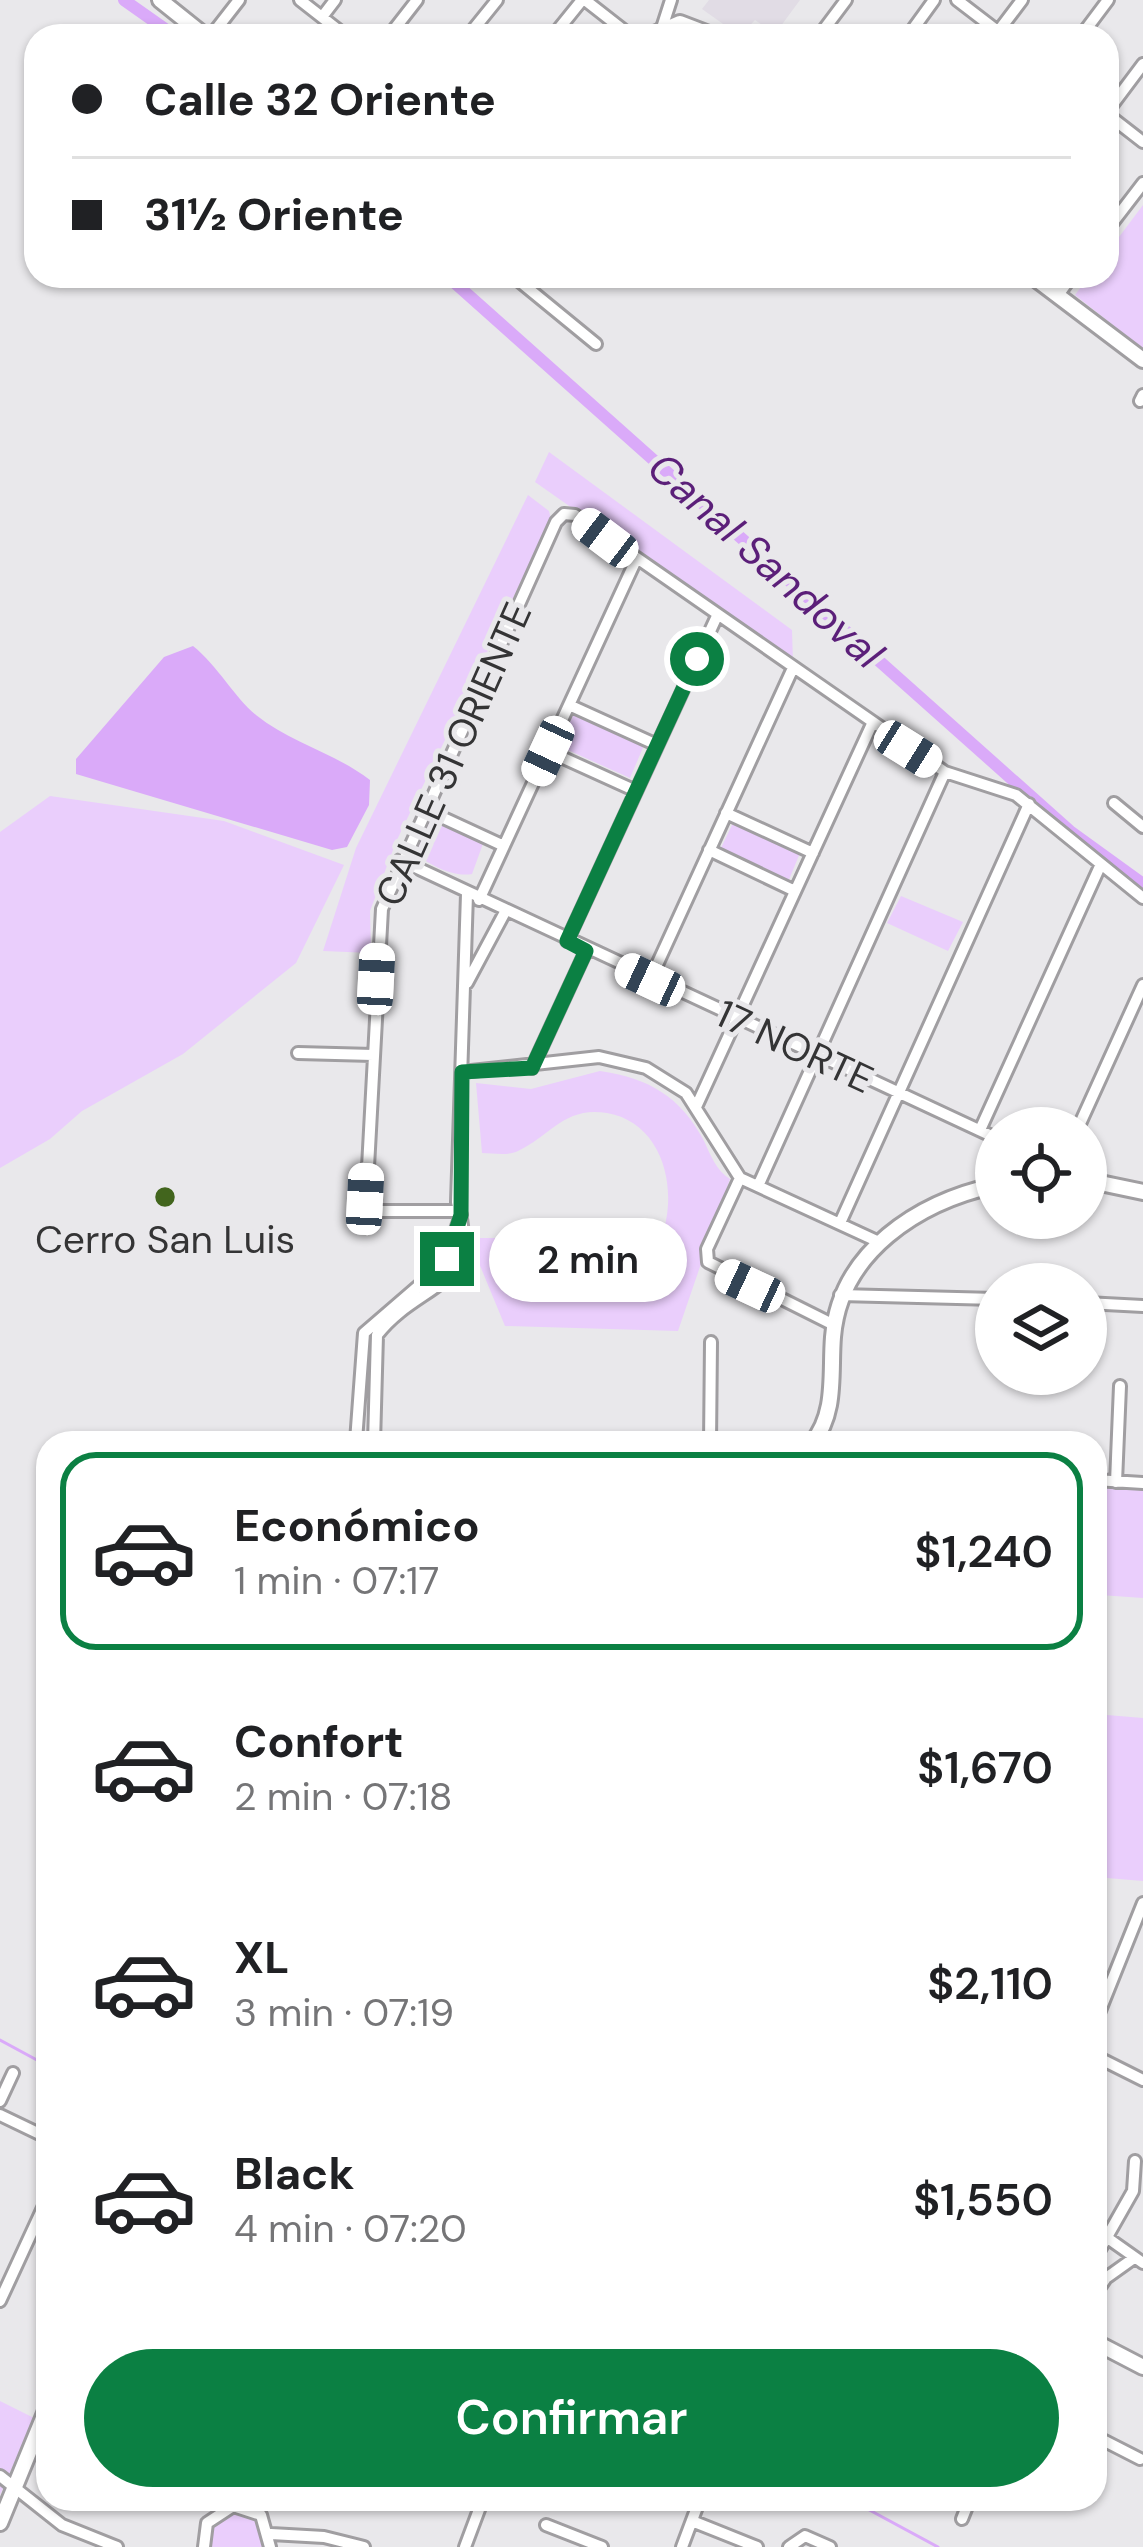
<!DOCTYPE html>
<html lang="es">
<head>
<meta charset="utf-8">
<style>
	body { margin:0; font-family:"DM Sans",sans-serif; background:#f2f2f2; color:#202124; height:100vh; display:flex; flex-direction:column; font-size:45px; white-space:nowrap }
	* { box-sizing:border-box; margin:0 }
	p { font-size:39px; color:#757577 }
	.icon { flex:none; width:66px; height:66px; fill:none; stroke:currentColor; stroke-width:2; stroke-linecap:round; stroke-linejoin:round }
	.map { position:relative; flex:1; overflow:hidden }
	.drawer { position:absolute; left:36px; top:1431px; width:1071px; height:1080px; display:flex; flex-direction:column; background:#fff; border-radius:36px; box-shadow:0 3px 9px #0004 }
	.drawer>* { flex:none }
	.guide { position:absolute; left:24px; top:24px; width:1095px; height:264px; border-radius:36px; box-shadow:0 3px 9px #0004; display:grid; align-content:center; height:264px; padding:0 48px; background:#fff }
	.tools { position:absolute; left:975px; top:1107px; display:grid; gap:24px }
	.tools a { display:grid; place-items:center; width:132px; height:132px; border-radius:50%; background:#fff; box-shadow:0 3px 9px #0004; font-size:60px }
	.end { position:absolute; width:54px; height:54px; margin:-27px; border:15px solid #0b8043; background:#fff; box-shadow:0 0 0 6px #fff }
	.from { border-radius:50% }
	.bubble { position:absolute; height:84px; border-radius:42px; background:#fff; box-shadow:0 3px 9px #0004; font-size:39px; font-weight:600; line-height:84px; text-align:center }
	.car { position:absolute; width:36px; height:72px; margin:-36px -18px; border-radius:15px; box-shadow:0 0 9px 3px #0007; background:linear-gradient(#fff 24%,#345 0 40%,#fff 0 76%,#345 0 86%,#fff 0) }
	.guide b { display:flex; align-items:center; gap:42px; height:114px; font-size:45px }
	.guide b+b { border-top:3px solid #e0e0e0 }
	.guide i { width:30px; height:30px; background:#202124 }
	ul { padding:21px 0 0; list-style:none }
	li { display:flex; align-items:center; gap:36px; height:198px; margin:0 24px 18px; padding:0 24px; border:6px solid transparent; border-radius:36px }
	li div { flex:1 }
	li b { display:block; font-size:45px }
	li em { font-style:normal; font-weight:600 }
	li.selected { border-color:#0b8043 }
	li>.icon { width:108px; height:108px; stroke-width:1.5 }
	.button { display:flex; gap:24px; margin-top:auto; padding:24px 48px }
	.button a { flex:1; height:138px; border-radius:72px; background:#0b8043; color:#fff; font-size:48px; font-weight:600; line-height:138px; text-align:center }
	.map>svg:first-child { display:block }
	.built { fill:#e1dce5 }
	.green { fill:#eacefc }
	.water { fill:#daaaf9 }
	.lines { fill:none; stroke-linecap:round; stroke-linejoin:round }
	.stream { stroke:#daaaf9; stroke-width:3 }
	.canal { stroke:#daaaf9; stroke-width:12 }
	.minor-casing { stroke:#a09ea1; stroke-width:16 }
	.tertiary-casing { stroke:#a09ea1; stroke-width:20 }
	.minor { stroke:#fff; stroke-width:10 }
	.tertiary { stroke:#fff; stroke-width:14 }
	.route { stroke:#0b8043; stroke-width:15 }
	.poi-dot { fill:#42651d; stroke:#e9e8eb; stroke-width:4.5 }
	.labels { text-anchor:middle; stroke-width:10; stroke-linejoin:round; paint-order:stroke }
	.street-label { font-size:39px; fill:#343435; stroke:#e9e8eb }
	.poi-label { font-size:39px; fill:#343435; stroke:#e9e8eb }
	.water-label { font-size:42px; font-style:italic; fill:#5b1f79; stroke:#e9e8eb }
</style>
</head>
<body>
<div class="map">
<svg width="1143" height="2547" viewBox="0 0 1143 2547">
	<rect width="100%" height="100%" fill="#e9e8eb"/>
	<!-- built -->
	<path class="built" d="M709 0H800L775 34 755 20 740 36 702 9Z"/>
	<!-- green -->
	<path class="green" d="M1143 205V349L1075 295 1089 276H1107V253Z
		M549 452 792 630 793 663 535 482Z
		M528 495 549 511 551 519 396 842 370 911 371 953 323 951 356 848Z
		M575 711 645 743 630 778 559 746Z
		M50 796 224 821 344 865 296 963 183 1054 82 1111 50 1139 0 1168V832Z
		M428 816 484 841 472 874C453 878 421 862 410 847Z
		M733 823 800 853 788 882 720 850Z
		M901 896 963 922 948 951 887 923Z
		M600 1071C649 1078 681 1097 704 1141 711 1156 716 1170 730 1179L678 1331 505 1326 476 1256 477 1238H499L503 1257C519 1275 544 1284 567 1290 682 1317 704 1130 607 1113 565 1106 551 1135 518 1151 508 1156 493 1153 482 1153L476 1083 531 1089Z
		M1095 1486 1143 1488V1598L1100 1595 1095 1663Z
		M1095 1714 1143 1718V1881L1095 1877Z
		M0 2401 34 2418 0 2495Z
		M233 2512 258 2520 264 2547H210L212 2527Z"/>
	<!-- water -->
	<path class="water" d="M193 646C218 666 234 697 256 715 291 743 335 753 370 780L369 805 347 847 332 850 76 774V759L164 657Z"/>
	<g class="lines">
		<!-- stream -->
		<path class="stream" d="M0 2040 48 2066
			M849 2499 938 2547"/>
		<!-- canal -->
		<path class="canal" d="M124 0 175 36
			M447 276 1070 831 1143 884"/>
		<!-- minor casing -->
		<g class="minor-casing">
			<path id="minor" d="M300 0 346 36
				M585 0 631 36
				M957 0 1004 36
				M322 17 335 0
				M662 28 671 0
				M997 33 1022 0
				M211 36 239 0
				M389 36 417 0
				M468 36 497 0
				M553 36 582 0
				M819 36 846 0
				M908 36 934 0
				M1081 36 1108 0
				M1107 112 1143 64
				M1107 114 1143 142
				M1107 230 1143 183
				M513 276 596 344
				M1058 295 1072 276
				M1140 401 1143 395
				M569 705 657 745
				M548 751 636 791
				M1114 803 1143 827
				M424 809 504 846
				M726 813 813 853
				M709 850 795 891
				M400 860 996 1138
				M479 900 636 560
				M567 941 717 616
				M650 980 793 668
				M467 983 505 912
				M298 1053 373 1055
				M532 1068 586 951
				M462 1072 599 1057 646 1068 686 1093 740 1178 879 1242
				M696 1107 872 724
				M1078 1128 1143 985
				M980 1130 1101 864
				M740 1178 707 1249 708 1262 834 1325
				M758 1186 945 772
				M460 1211H376L366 1204 382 909 556 522 564 514 575 515 945 772 1016 795 1143 898
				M840 1223 1029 804
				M840 1295 996 1299
				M1086 1303 1143 1306
				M356 1441 364 1333 444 1264 461 1215
				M296 1443H416
				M374 1443 377 1335C420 1280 483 1291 457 1202L467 894
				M710 1443 711 1342
				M1095 1480 1143 1483
				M1116 1482 1120 1386
				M1095 2023 1143 1903
				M1095 2056 1143 2080
				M0 2101 13 2073
				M0 2115 48 2138
				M1109 2239 1143 2263
				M1095 2258 1133 2191 1135 2161
				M1095 2294 1106 2278 1134 2258
				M0 2301 48 2197
				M1095 2436 1140 2459
				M0 2476 62 2525 117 2547
				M962 2519 970 2499
				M692 2521 757 2547
				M546 2525 602 2547
				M271 2534 324 2537 364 2547
				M204 2547 207 2523 233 2506 261 2515 270 2547
				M465 2547 483 2499
				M682 2547 700 2499
				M789 2547 805 2536 830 2547"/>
		</g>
		<!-- tertiary casing -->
		<g class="tertiary-casing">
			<path id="tertiary" d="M160 0 205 36
				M650 36 680 23 714 36
				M1032 276 1143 360
				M1086 1180 1143 1192
				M812 1443C837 1413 830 1373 833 1337 840 1252 918 1202 996 1185
				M1095 2342 1143 2367
				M0 2523 48 2406"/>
		</g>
		<!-- minor -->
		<use href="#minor" class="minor"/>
		<!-- tertiary -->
		<use href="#tertiary" class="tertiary"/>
	</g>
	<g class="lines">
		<!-- route -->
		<path class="route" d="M447 1259 461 1215 462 1072 532 1068 586 951 567 941 697 659"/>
	</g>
	<!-- markers -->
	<circle class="poi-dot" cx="165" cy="1197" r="12"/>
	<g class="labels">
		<!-- street labels -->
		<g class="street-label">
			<text transform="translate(453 754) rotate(-66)" y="14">CALLE 31 ORIENTE</text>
			<text transform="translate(795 1046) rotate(25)" y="14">17 NORTE</text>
		</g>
		<!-- poi labels -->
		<g class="poi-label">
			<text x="165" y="1253">Cerro San Luis</text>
		</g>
		<!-- water labels -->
		<g class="water-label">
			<text transform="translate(766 560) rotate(42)" y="15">Canal Sandoval</text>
		</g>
	</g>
</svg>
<div class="tools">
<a><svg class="icon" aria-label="locate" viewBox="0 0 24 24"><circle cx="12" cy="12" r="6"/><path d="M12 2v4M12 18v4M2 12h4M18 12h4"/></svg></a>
<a><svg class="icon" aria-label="layers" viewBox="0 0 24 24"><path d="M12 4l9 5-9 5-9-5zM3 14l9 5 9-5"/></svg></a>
</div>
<i class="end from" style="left:697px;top:659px"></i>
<i class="end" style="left:447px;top:1259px"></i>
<div class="bubble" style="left:489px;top:1218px;width:198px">2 min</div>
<i class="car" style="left:605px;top:538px;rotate:307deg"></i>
<i class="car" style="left:908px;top:749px;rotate:122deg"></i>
<i class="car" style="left:548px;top:751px;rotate:205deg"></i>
<i class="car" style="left:376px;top:979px;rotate:3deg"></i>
<i class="car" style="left:650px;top:980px;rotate:295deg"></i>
<i class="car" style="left:365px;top:1199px;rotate:3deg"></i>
<i class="car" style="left:750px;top:1286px;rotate:295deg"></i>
<div class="guide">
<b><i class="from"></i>Calle 32 Oriente</b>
<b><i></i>31½ Oriente</b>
</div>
<section class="drawer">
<ul>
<li class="selected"><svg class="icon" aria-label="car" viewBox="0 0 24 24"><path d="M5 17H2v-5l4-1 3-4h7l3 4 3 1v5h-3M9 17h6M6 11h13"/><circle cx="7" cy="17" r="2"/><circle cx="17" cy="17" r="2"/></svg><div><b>Económico</b><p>1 min · 07:17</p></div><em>$1,240</em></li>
<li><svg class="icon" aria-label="car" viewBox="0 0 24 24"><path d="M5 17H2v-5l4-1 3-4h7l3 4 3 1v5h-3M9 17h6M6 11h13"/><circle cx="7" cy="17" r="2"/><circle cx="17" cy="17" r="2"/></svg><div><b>Confort</b><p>2 min · 07:18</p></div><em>$1,670</em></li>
<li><svg class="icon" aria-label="car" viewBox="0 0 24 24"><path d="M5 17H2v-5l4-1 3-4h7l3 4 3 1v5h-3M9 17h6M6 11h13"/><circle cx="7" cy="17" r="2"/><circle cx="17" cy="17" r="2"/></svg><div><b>XL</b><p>3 min · 07:19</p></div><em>$2,110</em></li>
<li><svg class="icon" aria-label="car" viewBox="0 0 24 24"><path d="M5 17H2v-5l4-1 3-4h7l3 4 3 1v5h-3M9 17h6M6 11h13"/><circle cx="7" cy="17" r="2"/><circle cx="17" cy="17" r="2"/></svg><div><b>Black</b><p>4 min · 07:20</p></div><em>$1,550</em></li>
</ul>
<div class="button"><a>Confirmar</a></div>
</section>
</div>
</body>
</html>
